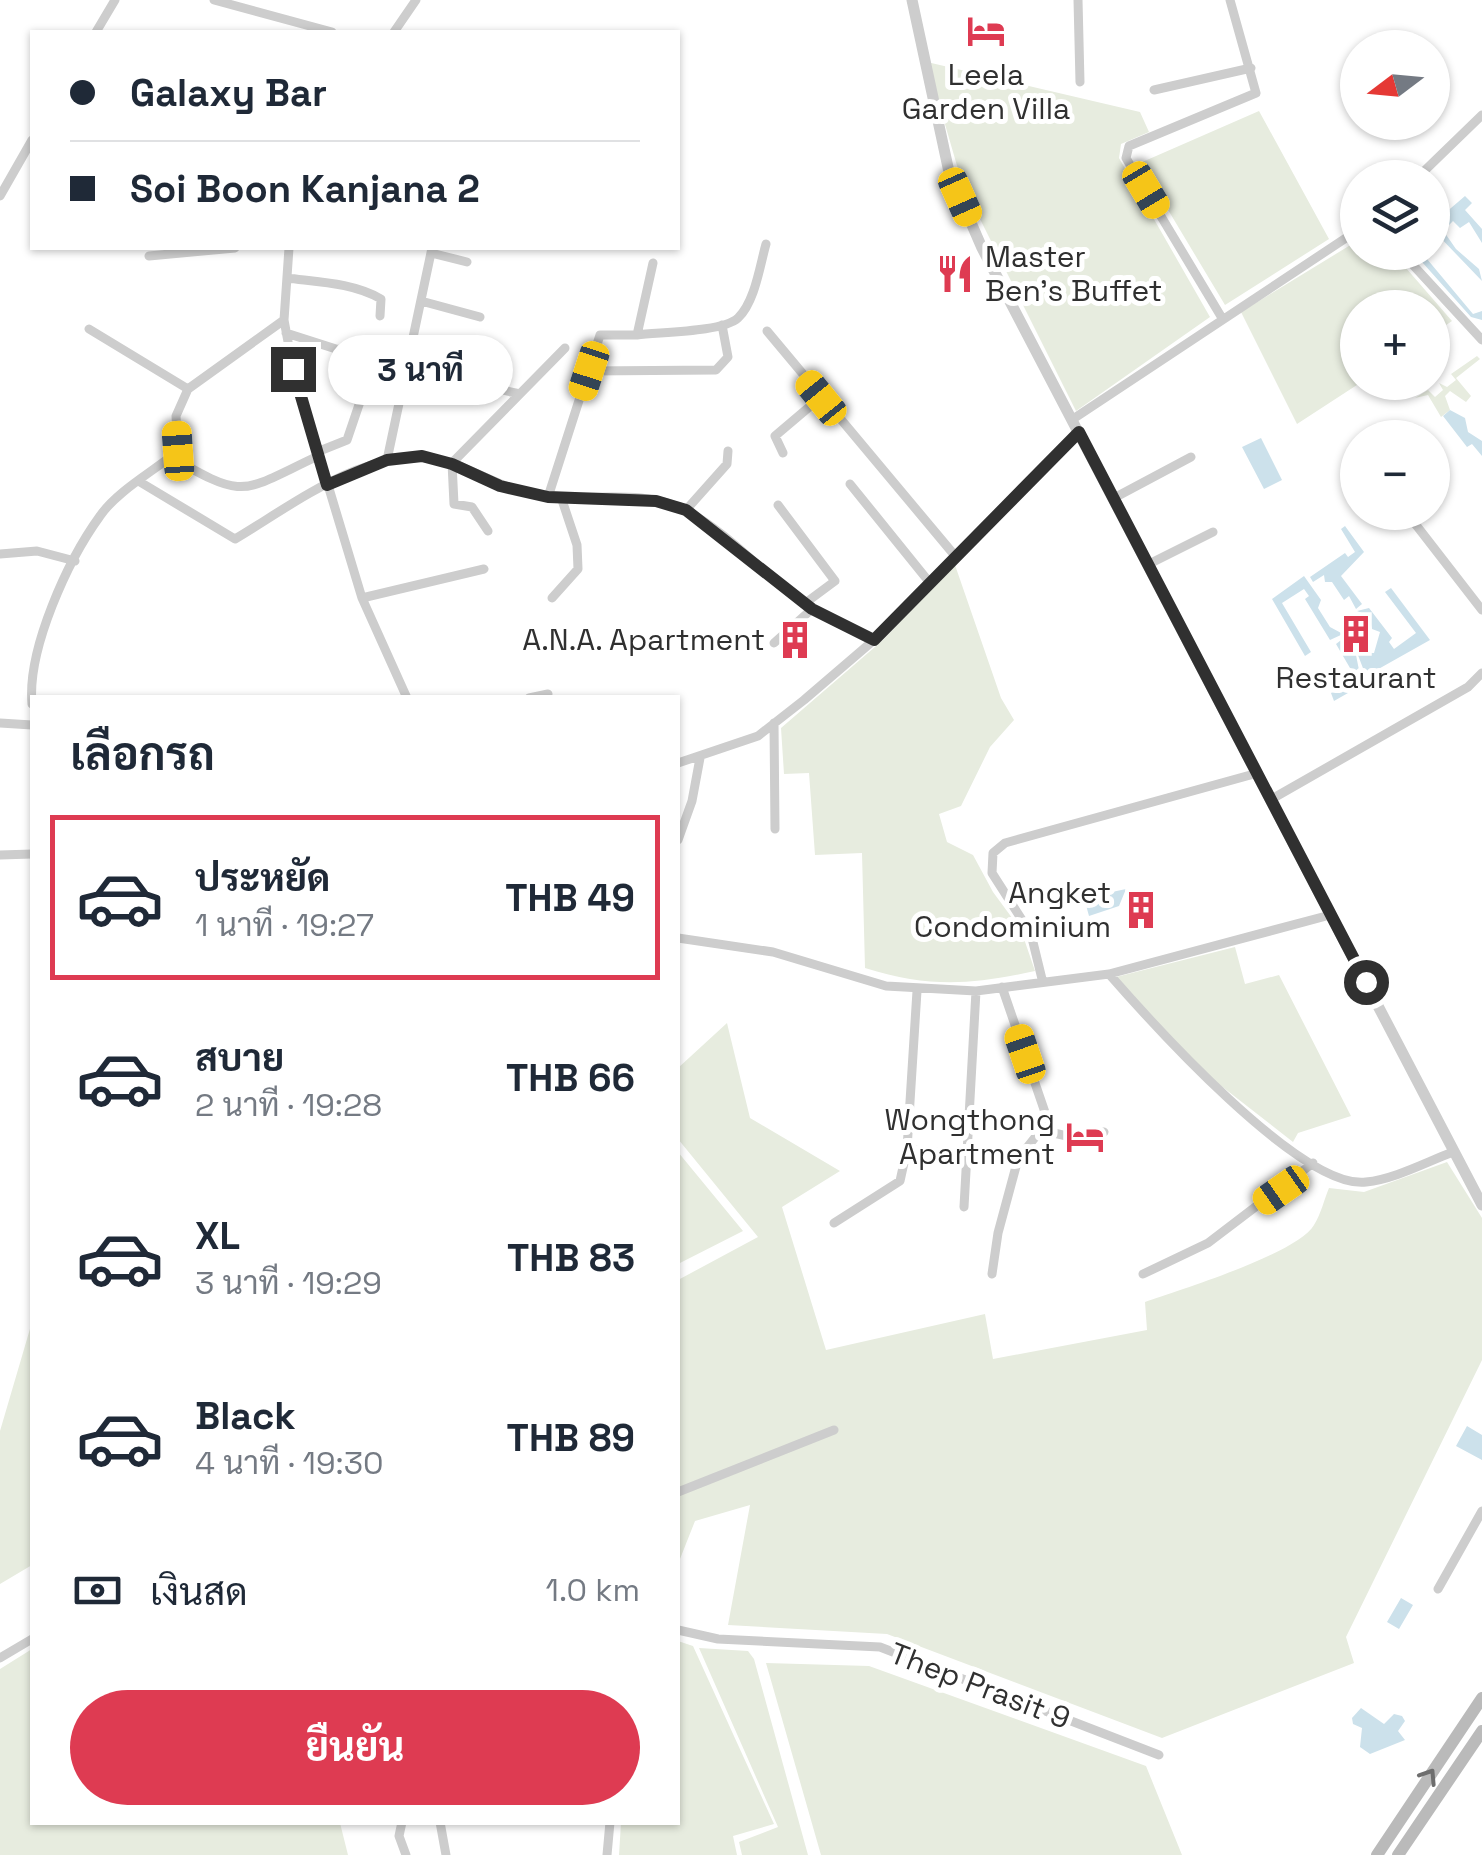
<!DOCTYPE html>
<html lang="th">
<head>
<meta charset="utf-8">
<style>
	body { margin:0; font-family:"Space Grotesk",Sarabun,sans-serif; background:#f6f6f7; color:#1f2937; height:100vh; display:flex; flex-direction:column; font-size:38px; white-space:nowrap }
	* { box-sizing:border-box; margin:0 }
	p { font-size:32px; color:#747a83 }
	.icon { flex:none; width:55px; height:55px; fill:none; stroke:currentColor; stroke-width:2; stroke-linecap:round; stroke-linejoin:round }
	.map { position:relative; flex:1; overflow:hidden }
	.panel { position:absolute; left:30px; top:695px; width:650px; height:1130px; display:flex; flex-direction:column; background:#fff; border-radius:0px; box-shadow:0 2px 8px #0004 }
	.panel>* { flex:none }
	.banner { position:absolute; left:30px; top:30px; width:650px; height:220px; border-radius:0px; box-shadow:0 2px 8px #0004; display:grid; align-content:center; height:220px; padding:0 40px; background:#fff }
	.needle { width:65px; rotate:254deg }
	.controls { position:absolute; left:1340px; top:30px; display:grid; gap:20px }
	.controls a { display:grid; place-items:center; width:110px; height:110px; border-radius:50%; background:#fff; box-shadow:0 2px 8px #0004; font-size:50px }
	.end { position:absolute; width:45px; height:45px; margin:-22px; border:12px solid #303030; background:#fff; box-shadow:0 0 0 5px #fff }
	.from { border-radius:50% }
	.bubble { position:absolute; height:70px; border-radius:35px; background:#fff; box-shadow:0 2px 8px #0004; font-size:32px; font-weight:700; line-height:70px; text-align:center }
	.car { position:absolute; width:30px; height:60px; margin:-30px -15px; border-radius:12px; box-shadow:0 0 8px 2px #0007; background:linear-gradient(#f5c518 24%,#345 0 40%,#f5c518 0 76%,#345 0 86%,#f5c518 0) }
	.banner b { display:flex; align-items:center; gap:35px; height:95px; font-size:38px }
	.banner b+b { border-top:2px solid #e0e1e3 }
	.banner i { width:25px; height:25px; background:#1f2937 }
	ul { padding:0; list-style:none }
	li { display:flex; align-items:center; gap:30px; height:165px; margin:0 20px 15px; padding:0 20px; border:5px solid transparent; border-radius:0px }
	li div { flex:1 }
	li b { display:block; font-size:38px }
	li em { font-style:normal; font-weight:700 }
	li.on { border-color:#de3b52 }
	li>.icon { width:90px; height:90px; stroke-width:1.5 }
	h2 { padding:0 40px; font-size:45px; line-height:120px }
	.pay { display:flex; align-items:center; gap:25px; height:110px; padding:0 40px; font-size:38px }
	.pay p { margin-inline-start:auto }
	.cta { display:flex; gap:20px; margin-top:auto; padding:20px 40px }
	.cta a { flex:1; height:115px; border-radius:60px; background:#de3b52; color:#fff; font-size:40px; font-weight:700; line-height:115px; text-align:center }
	.map>svg:first-child { display:block }
	.green { fill:#e7ecdf }
	.water { fill:#cce1eb }
	.lines { fill:none; stroke-linecap:round; stroke-linejoin:round }
	.minor { stroke:#cdcdcd; stroke-width:9 }
	.tertiary { stroke:#cdcdcd; stroke-width:11 }
	.secondary { stroke:#bababa; stroke-width:12 }
	.oneway { stroke:#6e6e6e }
	.route { stroke:#303030; stroke-width:12 }
	.labels { text-anchor:middle; stroke-width:10; stroke-linejoin:round; paint-order:stroke }
	.poi-label { font-size:30px; fill:#303030; stroke:#fff; text-anchor:end }
	.street-label { font-size:30px; fill:#303030; stroke:#fff }
</style>
</head>
<body>
<div class="map">
<svg width="1482" height="1855" viewBox="0 0 1482 1855">
	<rect width="100%" height="100%" fill="#fff"/>
	<!-- green -->
	<path class="green" d="M927 62 1140 112 1149 132 1121 144 1119 158 1210 317 1076 411 962 183Z
		M1259 111 1329 239 1225 305 1140 163Z
		M1357 241 1358 252 1393 253 1452 321 1433 334 1432 308H1358L1360 383 1297 424 1241 312Z
		M1477 356 1480 359 1456 378 1471 396 1466 402 1450 391 1445 396 1450 410 1441 417 1428 395 1415 398 1428 390 1435 397 1443 390 1439 383 1447 387 1456 380 1451 374Z
		M955 565 1001 698 1014 720 990 747 961 806 939 814 947 842 973 855 993 892 1021 930 1035 971C970 985 930 988 865 968L862 853 815 855 809 773 784 774 781 728 883 640Z
		M1235 947 1245 984 1279 975 1351 1116 1298 1133 1293 1142 1193 1064 1116 977Z
		M727 1023 750 1118 840 1171 782 1207 826 1350 985 1314 993 1359 1147 1330 1145 1302C1179 1290 1297 1254 1314 1225 1321 1214 1324 1200 1329 1188L1364 1192 1447 1162 1482 1218V1360L1346 1637 1354 1663 1162 1738 887 1634 728 1625 750 1505 695 1521 678 1564V1280L758 1237 678 1139V1068Z
		M678 1152 743 1231 678 1264Z
		M32 1322V1565L0 1584V1431Z
		M678 1641 693 1646 774 1824 733 1836 737 1855H619L621 1823 678 1822Z
		M699 1648 748 1651 754 1659 808 1855H742L739 1842 778 1827Z
		M32 1649V1822L340 1823 348 1855H0V1669Z
		M766 1663 869 1666 1146 1766 1182 1855H821Z"/>
	<!-- water -->
	<path class="water" d="M1465 196 1472 203 1465 210 1482 229V243L1469 222 1460 228 1453 221 1447 227 1444 223V214Z
		M1433 216 1456 249 1479 269 1482 281 1433 230Z
		M1414 253H1422L1473 314 1482 311V320L1471 317Z
		M1450 410 1465 418 1468 432 1482 441V456L1472 444 1467 447 1443 416Z
		M1261 438 1282 480 1264 489 1242 447Z
		M1345 526 1364 552 1341 576 1362 604 1356 609 1349 596 1344 600 1332 582H1325L1324 575 1313 582 1310 577 1345 553 1348 557 1355 552 1341 529Z
		M1304 576 1321 600 1318 608 1330 627 1343 634 1330 640 1305 599 1309 596 1304 589 1282 603 1311 652 1305 656 1272 599Z
		M1391 588 1430 640 1366 676 1356 650 1362 646 1366 653H1374L1380 632 1372 629 1369 616 1357 611 1369 608 1392 638 1389 642 1394 649 1416 633 1385 592Z
		M1345 637 1356 655 1362 685 1334 701 1331 693 1357 680 1336 644Z
		M1126 889 1119 906 1089 916 1084 898Z
		M1467 1426 1482 1435V1460L1456 1446Z
		M1401 1598 1413 1605 1399 1629 1387 1622Z
		M1361 1708 1384 1724 1394 1714 1402 1716 1405 1721 1398 1731 1405 1740 1370 1754 1360 1747 1362 1728 1353 1724 1352 1718Z"/>
	<g class="lines">
		<!-- minor -->
		<path class="minor" d="M214 0 332 32
			M1078 0 1080 82
			M96 32 115 0
			M394 32 416 0
			M1154 90 1251 68
			M1417 178 1482 115
			M0 196 32 140
			M289 248 284 320 293 369 362 598 407 698
			M1401 252 1482 340
			M431 253 467 262
			M149 256 235 248
			M287 278C318 282 354 283 381 299L380 316
			M421 301 480 317
			M1222 318 1126 158 1129 146 1256 93 1230 0
			M89 329 188 389
			M767 331 956 557
			M286 333 336 349 399 356
			M637 335C660 332 723 332 738 318 755 302 760 265 766 244
			M406 368 520 394
			M589 371 716 370 728 357 722 325
			M1073 419 1358 230
			M317 452 347 440 365 387
			M783 453 775 436 821 397
			M171 457C247 501 241 492 318 456
			M387 460 432 248
			M140 482 235 539C296 503 377 438 451 463 485 475 514 495 551 497 594 500 647 489 687 511 731 535 766 577 806 605 827 620 852 629 874 640
			M850 484 930 583
			M548 497 600 335H637L653 263
			M1114 498 1191 457
			M778 505 835 581 804 604
			M686 510 727 464 728 451
			M1406 512 1482 610
			M488 531 472 507 454 504 452 463 565 348
			M0 554 37 551 75 561
			M1147 565 1213 532
			M362 598 484 569
			M552 598 578 569 577 545 561 497
			M774 643 812 609
			M529 698 548 694
			M32 704C27 649 68 560 100 516 117 491 154 471 178 451L176 416 188 389 284 320
			M0 723 32 725
			M774 723 775 829
			M678 763 758 736 804 700 874 640 1079 432
			M1270 800 1468 687 1482 673
			M678 840 692 801 700 758
			M0 855 32 854
			M678 938 773 952 886 986 976 991 1109 974 1330 915
			M1109 974C1151 1022 1301 1190 1366 1182 1395 1179 1426 1162 1453 1152
			M1042 979 1031 934 992 873 993 853 1005 843 1254 774
			M1041 1130 1071 1137 1104 1132
			M907 1149 967 1155
			M964 1207 976 991
			M834 1223 900 1181 907 1149 917 991
			M992 1274 998 1233 1018 1159 1048 1121 1002 987
			M1143 1274 1208 1243 1313 1163
			M678 1492 834 1430
			M1438 1589 1482 1511
			M678 1630 718 1639 880 1647 1159 1755
			M0 1658 32 1639
			M402 1822 399 1836 406 1855
			M440 1822 446 1855
			M607 1855 610 1822"/>
		<!-- tertiary -->
		<path class="tertiary" d="M912 0 949 172 982 248 1482 1205"/>
		<!-- secondary -->
		<path class="secondary" d="M1377 1855 1482 1698
			M1398 1855 1482 1731"/>
	</g>
	<!-- one-way arrows -->
	<defs><path id="oneway-chevron" d="M-2-3.5L2.5 0L-2 3.5" fill="none" stroke-width="1.6" stroke-linecap="round" stroke-linejoin="round" transform="scale(2.5)"/></defs>
	<use class="oneway" href="#oneway-chevron" transform="translate(1429 1776) rotate(-57)"/>
	<g class="lines">
		<!-- route -->
		<path class="route" d="M293 369 327 485 387 460 422 456 452 464 500 486 548 497 656 501 686 510 812 609 874 640 1079 432 1366 982"/>
	</g>
	<!-- icons -->
	<defs>
		<g id="hotel-bare" transform="scale(3)"><path d="M-6-4.5h1.5V1H6V5H4.5V3h-9V5H-6ZM-4 0a1.8 1.8 0 1 1 3.6 0ZM.5 0V-2.5h3Q6-2.5 6 0Z" fill="#de3b52" stroke="#fff" stroke-width="2.5" paint-order="stroke"/></g>
		<g id="restaurant-bare" transform="scale(3)"><path d="M-5-6h1v4h1v-4h1v4h1v-4h1v5L-1.5 .5V6h-2V.5L-5-1ZM5-6V6H3V1.5H1.5Q1.5-4 5-6Z" fill="#de3b52" stroke="#fff" stroke-width="2.5" paint-order="stroke"/></g>
		<g id="building-bare" transform="scale(3)"><path d="M-4-6H4V6H1V3H-1V6H-4ZM-2.5-4.3h1.7v1.8h-1.7ZM.8-4.3h1.7v1.8H.8ZM-2.5-1h1.7V.8h-1.7ZM.8-1h1.7V.8H.8Z" fill="#de3b52" stroke="#fff" stroke-width="2.5" paint-order="stroke"/></g>
	</defs>
	<g fill-rule="evenodd">
		<use href="#hotel-bare" x="986" y="31"/>
		<use href="#restaurant-bare" x="955" y="274"/>
		<use href="#building-bare" x="1356" y="634"/>
		<use href="#building-bare" x="795" y="640"/>
		<use href="#building-bare" x="1141" y="910"/>
		<use href="#hotel-bare" x="1085" y="1137"/>
	</g>
	<g class="labels">
		<!-- poi labels -->
		<g class="poi-label">
			<text x="986" y="85" text-anchor="middle">Leela<tspan x="986" dy="34">Garden Villa</tspan></text>
			<text x="985" y="267" text-anchor="start">Master<tspan x="985" dy="34">Ben's Buffet</tspan></text>
			<text x="765" y="650">A.N.A. Apartment</text>
			<text x="1356" y="688" text-anchor="middle">Restaurant</text>
			<text x="1111" y="903">Angket<tspan x="1111" dy="34">Condominium</tspan></text>
			<text x="1055" y="1130">Wongthong<tspan x="1055" dy="34">Apartment</tspan></text>
		</g>
		<!-- street labels -->
		<g class="street-label">
			<text transform="translate(980 1686) rotate(21)" y="10">Thep Prasit 9</text>
		</g>
	</g>
</svg>
<div class="controls">
<a><svg class="needle" viewBox="-14 -14 28 28"><path d="M0-13l5 13h-10z" fill="#e53935"/><path d="M0 13l5-13h-10z" fill="#747a83"/></svg></a>
<a><svg class="icon" aria-label="layers" viewBox="0 0 24 24"><path d="M12 4l9 5-9 5-9-5zM3 14l9 5 9-5"/></svg></a>
<a>+</a>
<a>−</a>
</div>
<i class="end from" style="left:1366px;top:982px"></i>
<i class="end" style="left:293px;top:369px"></i>
<div class="bubble" style="left:328px;top:335px;width:185px">3 นาที</div>
<i class="car" style="left:1146px;top:190px;rotate:149deg"></i>
<i class="car" style="left:960px;top:197px;rotate:156deg"></i>
<i class="car" style="left:589px;top:371px;rotate:198deg"></i>
<i class="car" style="left:821px;top:398px;rotate:321deg"></i>
<i class="car" style="left:178px;top:451px;rotate:356deg"></i>
<i class="car" style="left:1025px;top:1054px;rotate:341deg"></i>
<i class="car" style="left:1281px;top:1190px;rotate:235deg"></i>
<div class="banner">
<b><i class="from"></i>Galaxy Bar</b>
<b><i></i>Soi Boon Kanjana 2</b>
</div>
<section class="panel">
<h2>เลือกรถ</h2>
<ul>
<li class="on"><svg class="icon" aria-label="car" viewBox="0 0 24 24"><path d="M5 17H2v-5l4-1 3-4h7l3 4 3 1v5h-3M9 17h6M6 11h13"/><circle cx="7" cy="17" r="2"/><circle cx="17" cy="17" r="2"/></svg><div><b>ประหยัด</b><p>1 นาที · 19:27</p></div><em>THB 49</em></li>
<li><svg class="icon" aria-label="car" viewBox="0 0 24 24"><path d="M5 17H2v-5l4-1 3-4h7l3 4 3 1v5h-3M9 17h6M6 11h13"/><circle cx="7" cy="17" r="2"/><circle cx="17" cy="17" r="2"/></svg><div><b>สบาย</b><p>2 นาที · 19:28</p></div><em>THB 66</em></li>
<li><svg class="icon" aria-label="car" viewBox="0 0 24 24"><path d="M5 17H2v-5l4-1 3-4h7l3 4 3 1v5h-3M9 17h6M6 11h13"/><circle cx="7" cy="17" r="2"/><circle cx="17" cy="17" r="2"/></svg><div><b>XL</b><p>3 นาที · 19:29</p></div><em>THB 83</em></li>
<li><svg class="icon" aria-label="car" viewBox="0 0 24 24"><path d="M5 17H2v-5l4-1 3-4h7l3 4 3 1v5h-3M9 17h6M6 11h13"/><circle cx="7" cy="17" r="2"/><circle cx="17" cy="17" r="2"/></svg><div><b>Black</b><p>4 นาที · 19:30</p></div><em>THB 89</em></li>
</ul>
<div class="pay"><svg class="icon" aria-label="cash" viewBox="0 0 24 24"><path d="M3 7h18v10H3z"/><circle cx="12" cy="12" r="2"/></svg>เงินสด<p>1.0 km</p></div>
<div class="cta"><a>ยืนยัน</a></div>
</section>
</div>
</body>
</html>
